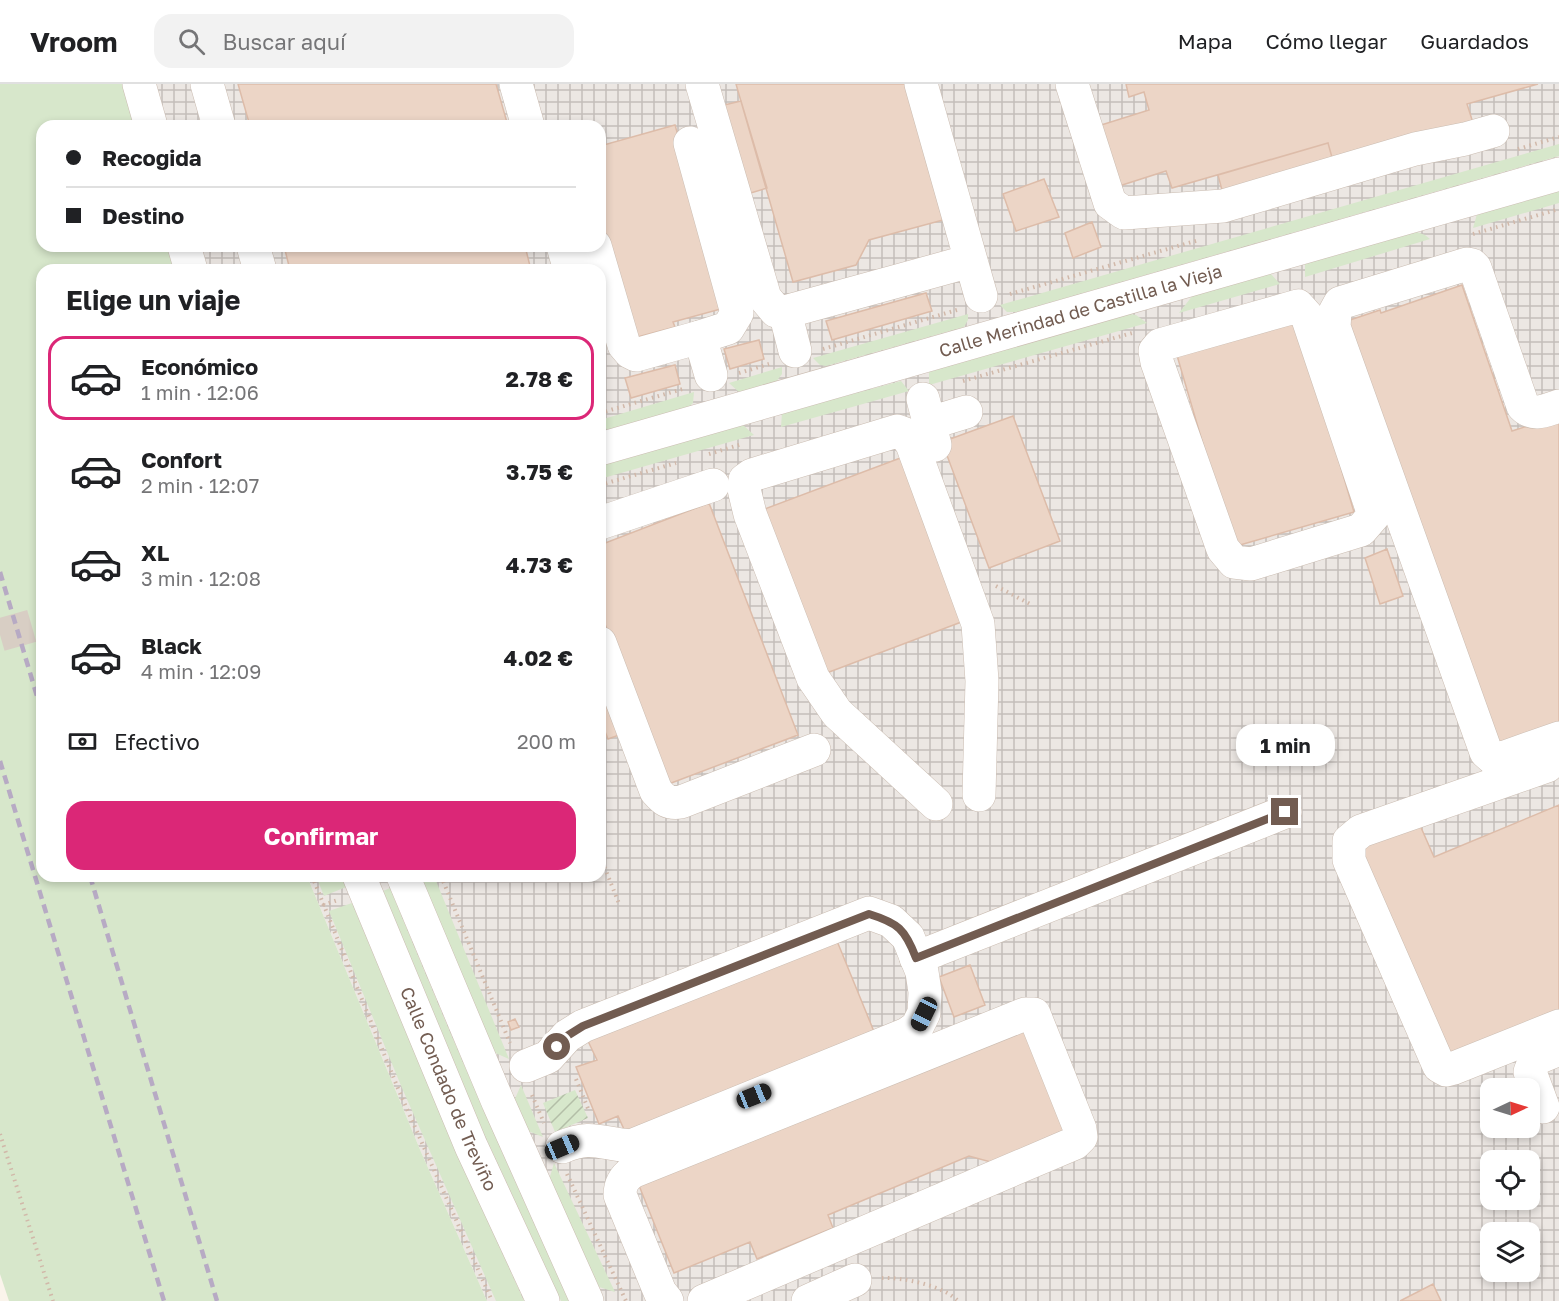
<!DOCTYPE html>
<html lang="es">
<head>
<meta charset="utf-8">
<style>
	body { margin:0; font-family:"Golos Text",sans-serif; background:#f2f2f2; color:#202124; height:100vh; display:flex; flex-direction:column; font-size:22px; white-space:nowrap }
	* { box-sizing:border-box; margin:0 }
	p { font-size:20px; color:#757577 }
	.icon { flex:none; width:33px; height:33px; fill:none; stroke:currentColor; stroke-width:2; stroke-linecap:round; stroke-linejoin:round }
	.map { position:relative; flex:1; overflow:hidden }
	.side { position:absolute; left:36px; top:180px; width:570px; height:618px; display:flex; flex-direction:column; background:#fff; border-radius:18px; box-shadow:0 3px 9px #0003 }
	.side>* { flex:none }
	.hud { position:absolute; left:36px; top:36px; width:570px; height:132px; border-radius:18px; box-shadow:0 3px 9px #0003; display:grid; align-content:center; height:132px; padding:0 30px; background:#fff }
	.needle { width:39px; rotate:86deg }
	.tools { position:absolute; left:1480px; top:994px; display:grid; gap:12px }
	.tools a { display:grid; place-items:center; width:60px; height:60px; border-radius:12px; background:#fff; box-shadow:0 3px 9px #0003; font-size:30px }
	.end { position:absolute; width:27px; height:27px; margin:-14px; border:8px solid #725c51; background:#fff; box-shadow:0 0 0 3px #fff }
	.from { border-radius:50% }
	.bubble { position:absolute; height:42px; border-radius:18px; background:#fff; box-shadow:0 3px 9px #0003; font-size:20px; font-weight:700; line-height:42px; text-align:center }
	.car { position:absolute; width:18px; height:36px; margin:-18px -9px; border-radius:8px; box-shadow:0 0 4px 2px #0007; background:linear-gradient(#222 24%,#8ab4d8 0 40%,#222 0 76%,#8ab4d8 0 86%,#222 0) }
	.hud b { display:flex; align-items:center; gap:21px; height:57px; font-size:22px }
	.hud b+b { border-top:2px solid #e0e0e0 }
	.hud i { width:15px; height:15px; background:#202124 }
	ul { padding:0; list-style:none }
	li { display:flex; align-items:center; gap:18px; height:84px; margin:0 12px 9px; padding:0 18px; border:3px solid transparent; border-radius:18px }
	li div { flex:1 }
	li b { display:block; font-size:22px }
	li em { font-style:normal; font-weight:700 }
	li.active { border-color:#db2777 }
	li>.icon { width:54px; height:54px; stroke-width:1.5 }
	h2 { padding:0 30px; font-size:27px; line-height:72px }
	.pay { display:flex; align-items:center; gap:15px; height:66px; padding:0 30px; font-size:22px }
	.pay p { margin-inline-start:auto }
	.button { display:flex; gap:12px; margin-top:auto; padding:12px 30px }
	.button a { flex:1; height:69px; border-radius:18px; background:#db2777; color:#fff; font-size:24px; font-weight:700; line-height:69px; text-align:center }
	header { display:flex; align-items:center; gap:36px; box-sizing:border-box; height:84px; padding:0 30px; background:#fff; border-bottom:2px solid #e0e0e0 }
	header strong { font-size:28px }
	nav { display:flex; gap:33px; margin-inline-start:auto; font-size:21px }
	.search { width:420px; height:54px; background:#f2f2f2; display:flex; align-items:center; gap:15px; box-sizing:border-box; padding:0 21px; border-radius:18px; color:#757577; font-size:22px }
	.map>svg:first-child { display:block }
	.industrial { fill:url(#industrial-grid); fill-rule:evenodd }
	.grass { fill:#d7e7cb }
	.garden { fill:url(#garden-furrows) }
	.building { fill:#ecd5c6; stroke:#ddbca9; stroke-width:1.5 }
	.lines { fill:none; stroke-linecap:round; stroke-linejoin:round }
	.minor-tunnel { stroke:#d8cec4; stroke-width:33; stroke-dasharray:33 16; stroke-linecap:butt }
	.minor-casing { stroke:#cbbdb2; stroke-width:34 }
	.path { stroke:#d1b8a9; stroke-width:4; stroke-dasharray:1.5 4.5; stroke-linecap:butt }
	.minor { stroke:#fff; stroke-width:33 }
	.rail { stroke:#b7aac4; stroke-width:4.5; stroke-dasharray:9 6; stroke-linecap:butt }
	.route { stroke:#725c51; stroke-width:8 }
	.labels { text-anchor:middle; stroke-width:5; stroke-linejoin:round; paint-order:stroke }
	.street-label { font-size:18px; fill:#725c51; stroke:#fdf8f2 }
</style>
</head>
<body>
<header>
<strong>Vroom</strong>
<div class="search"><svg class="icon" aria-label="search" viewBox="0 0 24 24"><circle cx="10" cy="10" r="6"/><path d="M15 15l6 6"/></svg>Buscar aquí</div>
<nav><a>Mapa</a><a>Cómo llegar</a><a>Guardados</a></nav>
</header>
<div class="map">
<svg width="1559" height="1217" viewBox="0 0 1559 1217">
	<defs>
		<pattern id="industrial-grid" width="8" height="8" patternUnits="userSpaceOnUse" patternTransform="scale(1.5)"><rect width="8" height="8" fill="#ece7e3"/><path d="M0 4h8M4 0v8" fill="none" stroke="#c4beba"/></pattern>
		<pattern id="garden-furrows" width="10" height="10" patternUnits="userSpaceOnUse" patternTransform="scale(1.5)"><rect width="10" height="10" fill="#d7e7cb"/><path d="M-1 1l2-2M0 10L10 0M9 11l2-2" fill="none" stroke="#b3bea7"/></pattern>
	</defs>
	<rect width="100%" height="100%" fill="#faf4eb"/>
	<!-- industrial -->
	<path class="industrial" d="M123 0H1559V1217H487L421 1068 307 792H600V186H175L168 162H600V42H135ZM1491 1005H1530V1044H1491ZM1491 1077H1530V1116H1491ZM1491 1149H1530V1188H1491Z"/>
	<!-- grass -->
	<path class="grass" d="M0 0H123L135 42H42V162H168L175 186H42V792H307L421 1068 487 1217H9L0 1190Z
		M1559 60V72L1017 228H1007L1000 221Z
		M1559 107V119L1473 144 1477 130Z
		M1417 148 1425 151 1430 155 1305 193V180Z
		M1271 190 1280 200 1179 229 1193 211Z
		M968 230V236L964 243 826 282 820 281 813 274Z
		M1130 230 1136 231 1147 239 929 301V288Z
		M782 283V290L776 298 740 309 729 299Z
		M901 297 909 307 781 343 782 329Z
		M694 308 693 319 689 323 608 347 600 336Z
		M743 341 754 351 600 395V382Z
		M316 792H342L346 803 324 812Z
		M434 792 509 975 493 968 421 793Z
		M390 804C447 943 506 1081 570 1217H561L479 1039 383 807Z
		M352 819 448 1049 524 1217H496L402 1004 329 827Z
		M521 1001 543 1053 528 1047 514 1017Z
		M554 1079 615 1208 599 1203 549 1096Z"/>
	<!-- garden -->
	<path class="garden" d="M575 1006 588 1034 555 1048 543 1019Z"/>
	<!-- building -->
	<path class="building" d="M238 0H496L508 42H250Z
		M736 0H905L943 136 869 156 856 181 793 198Z
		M1126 0H1538L1467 20 1474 42 1333 77 1328 59 1172 104 1166 87 1116 103 1098 42 1149 26 1144 8 1129 13Z
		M741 17 767 104 744 111 720 22Z
		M675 41 728 223 673 238 675 243 630 255 600 151V62Z
		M1328 59 1333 77 1223 110 1218 91Z
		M1044 95 1059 133 1016 147 1003 110Z
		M1092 138 1101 163 1073 174 1065 149Z
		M284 162H525L531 186H290Z
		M1462 201 1512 347 1559 332V643L1494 666 1344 238 1380 226 1381 229Z
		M926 209 932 227 832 256 826 237Z
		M1297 233 1354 428 1233 463 1176 268Z
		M759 256 764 275 730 285 724 265Z
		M675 281 680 300 631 314 625 294Z
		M1013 332 1060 457 989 484 942 358Z
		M903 373 964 537 824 590 762 426Z
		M709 419 798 651 666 701 600 527V461Z
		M1387 465 1403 512 1380 520 1365 474Z
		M608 611 622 650 608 655 600 635V614Z
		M1559 721V930L1446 975 1359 763 1419 739 1434 773Z
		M837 857 875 950 627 1052 618 1032 599 1040 576 983 597 976 587 955Z
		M970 881 985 921 954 933 939 893Z
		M515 935 519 943 511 946 508 938Z
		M1029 941 1072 1048 998 1080 969 1072 828 1131 833 1144 757 1175 750 1158 674 1189 638 1099Z
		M1433 1200 1441 1217H1400Z"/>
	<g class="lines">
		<!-- minor-tunnel -->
		<path class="minor-tunnel" d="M0 551 42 539"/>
		<!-- minor casing -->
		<g class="minor-casing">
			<g id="minor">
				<path d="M139 0 151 42"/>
				<path d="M207 0 219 42"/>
				<path d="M516 0 528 42"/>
				<path d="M702 0 765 214 776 227 785 228 970 177"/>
				<path d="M921 0 981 212"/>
				<path d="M1072 0 1110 119 1124 129 1223 122 1415 65 1465 55 1493 47"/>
				<path d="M690 59 737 229 728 244 700 253"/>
				<path d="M184 162 191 186"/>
				<path d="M253 162 260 186"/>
				<path d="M563 162 570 186"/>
				<path d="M595 162 624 261 630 268 636 271 700 253 711 291"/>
				<path d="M1298 222 1307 232 1374 431 1361 446 1251 480 1234 478 1223 465 1157 278 1155 267 1160 261Z"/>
				<path d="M785 228 795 267"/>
				<path d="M923 315 935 361"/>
				<path d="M1559 322C1546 326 1534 333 1523 322L1475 184 1472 181 1467 180 1340 219 1335 228 1334 243 1486 668 1494 675 1505 673 1559 654"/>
				<path d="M930 339 966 328"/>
				<path id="s1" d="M600 365 1559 90"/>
				<path d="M600 439 713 401"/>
				<path d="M600 559 656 707C664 716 668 720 681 718L814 666"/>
				<path d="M1547 682 1361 747 1349 757V776L1439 982 1446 986 1454 984 1559 942"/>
				<path d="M936 720 837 629 813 594 750 430 744 405 745 396 752 391 897 347 905 350 912 360 978 540 982 597 979 711"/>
				<path id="s2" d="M359 792 471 1062 543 1217"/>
				<path d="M403 792 498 1018 587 1217"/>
				<path d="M916 874 1285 728"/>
				<path d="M526 982 548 973 567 952 583 942 869 829 891 837 908 853 922 888 925 908 924 929 917 943 907 950 631 1062C601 1060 592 1050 562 1063"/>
				<path d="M1543 1023 1530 988 1535 975 1559 965"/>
				<path d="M667 1217 660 1208 620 1111C620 1100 624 1094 632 1088L1025 930H1034L1080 1045 1081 1053 1075 1059 704 1217"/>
				<path d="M808 1217 855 1196"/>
			</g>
		</g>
		<!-- path -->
		<path class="path" d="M1518 65 1559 53
			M1473 150 1559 125
			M1010 210 1199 156
			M823 265 957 226
			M739 289 769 280
			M963 297 1132 249
			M600 329 686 304
			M709 370 742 360
			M600 401 676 379
			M996 502 1032 521
			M600 772 620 822
			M312 792 399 1007 492 1217
			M441 792 510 959
			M323 821 338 816
			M576 995 589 1027
			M532 1011 544 1039
			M0 1050 53 1217
			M567 1090 626 1217
			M882 1194C903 1193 944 1202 958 1217"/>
		<!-- minor -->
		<use href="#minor" class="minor"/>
		<!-- rail -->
		<path class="rail" d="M0 488 42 629
			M0 677 164 1217
			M90 792 217 1217"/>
	</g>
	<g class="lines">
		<!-- route -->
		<path class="route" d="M557 963 567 952 583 942 869 830C898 839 905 845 916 874L1285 728"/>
	</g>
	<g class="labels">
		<!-- street labels -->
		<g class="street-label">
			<text dy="6" stroke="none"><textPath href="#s1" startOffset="500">Calle Merindad de Castilla la Vieja</textPath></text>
			<text dy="6" stroke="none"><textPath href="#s2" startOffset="231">Calle Condado de Treviño</textPath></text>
		</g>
	</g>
</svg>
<div class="tools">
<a><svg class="needle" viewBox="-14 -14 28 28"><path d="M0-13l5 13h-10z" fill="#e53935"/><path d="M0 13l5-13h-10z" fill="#757577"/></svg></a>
<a><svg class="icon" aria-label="locate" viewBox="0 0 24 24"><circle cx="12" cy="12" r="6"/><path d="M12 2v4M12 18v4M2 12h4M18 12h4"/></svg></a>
<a><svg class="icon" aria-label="layers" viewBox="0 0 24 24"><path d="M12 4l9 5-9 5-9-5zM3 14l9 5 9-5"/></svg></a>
</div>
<i class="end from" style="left:557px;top:963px"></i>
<i class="end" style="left:1285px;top:728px"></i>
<div class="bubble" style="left:1236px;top:640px;width:99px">1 min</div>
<i class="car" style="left:924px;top:930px;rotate:206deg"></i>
<i class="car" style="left:754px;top:1012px;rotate:68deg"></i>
<i class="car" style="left:562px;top:1063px;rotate:67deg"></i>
<div class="hud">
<b><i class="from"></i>Recogida</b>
<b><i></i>Destino</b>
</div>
<section class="side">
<h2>Elige un viaje</h2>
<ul>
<li class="active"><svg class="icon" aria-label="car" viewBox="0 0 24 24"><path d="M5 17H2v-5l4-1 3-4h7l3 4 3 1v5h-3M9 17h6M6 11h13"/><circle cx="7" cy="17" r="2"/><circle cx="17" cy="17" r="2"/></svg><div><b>Económico</b><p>1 min · 12:06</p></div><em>2.78 €</em></li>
<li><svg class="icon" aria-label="car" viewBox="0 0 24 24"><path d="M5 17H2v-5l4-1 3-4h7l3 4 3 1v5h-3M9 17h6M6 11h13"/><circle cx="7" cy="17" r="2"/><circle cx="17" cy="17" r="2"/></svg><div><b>Confort</b><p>2 min · 12:07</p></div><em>3.75 €</em></li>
<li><svg class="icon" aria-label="car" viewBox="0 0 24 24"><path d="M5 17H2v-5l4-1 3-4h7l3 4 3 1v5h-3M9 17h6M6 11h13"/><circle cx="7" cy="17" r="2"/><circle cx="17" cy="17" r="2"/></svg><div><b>XL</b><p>3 min · 12:08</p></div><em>4.73 €</em></li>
<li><svg class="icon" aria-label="car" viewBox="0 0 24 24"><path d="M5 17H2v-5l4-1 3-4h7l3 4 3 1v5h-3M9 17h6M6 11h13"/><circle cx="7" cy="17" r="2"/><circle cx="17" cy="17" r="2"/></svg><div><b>Black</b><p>4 min · 12:09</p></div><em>4.02 €</em></li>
</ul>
<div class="pay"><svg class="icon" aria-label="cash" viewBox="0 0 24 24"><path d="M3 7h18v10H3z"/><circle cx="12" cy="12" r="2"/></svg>Efectivo<p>200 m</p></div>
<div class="button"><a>Confirmar</a></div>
</section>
</div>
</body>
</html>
